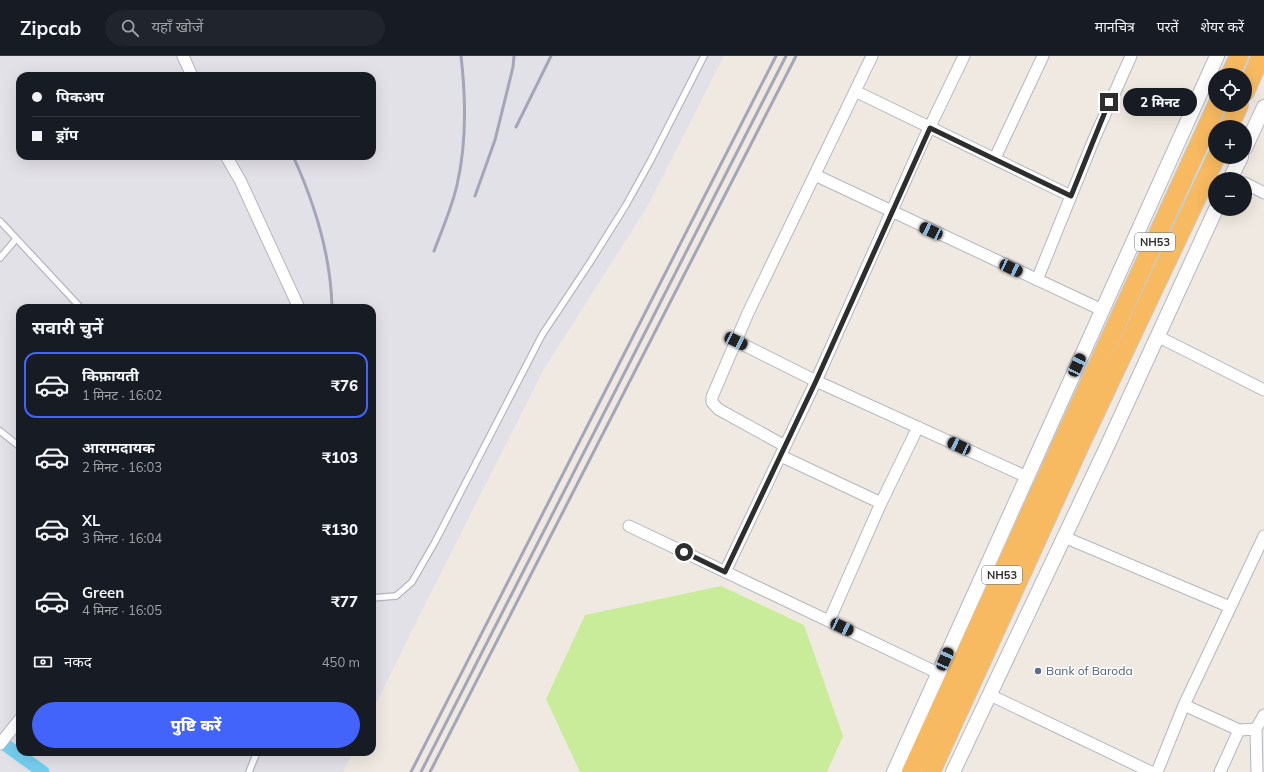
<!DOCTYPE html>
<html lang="hi">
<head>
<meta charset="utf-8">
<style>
	body { margin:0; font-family:Mulish,"Noto Sans Devanagari",sans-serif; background:#20242c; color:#f1f3f6; height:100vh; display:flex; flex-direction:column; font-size:15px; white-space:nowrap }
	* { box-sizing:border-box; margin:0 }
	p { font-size:13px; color:#9ea1a6 }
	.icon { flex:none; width:22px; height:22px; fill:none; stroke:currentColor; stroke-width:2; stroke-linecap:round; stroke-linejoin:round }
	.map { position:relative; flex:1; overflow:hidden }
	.drawer { position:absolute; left:16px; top:248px; width:360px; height:452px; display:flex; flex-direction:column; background:#171b24; border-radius:12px; box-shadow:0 4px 16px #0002 }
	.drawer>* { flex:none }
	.hud { position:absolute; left:16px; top:16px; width:360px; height:88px; border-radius:12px; box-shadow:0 4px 16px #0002; display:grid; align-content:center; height:88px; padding:0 16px; background:#171b24 }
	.fabs { position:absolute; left:1208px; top:12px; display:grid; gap:8px }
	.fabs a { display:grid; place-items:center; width:44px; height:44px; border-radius:50%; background:#171b24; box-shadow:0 4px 16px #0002; font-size:20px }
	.end { position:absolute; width:18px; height:18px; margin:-9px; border:5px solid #2e2e2e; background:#fff; box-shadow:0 0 0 2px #fff }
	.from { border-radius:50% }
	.bubble { position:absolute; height:28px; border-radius:14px; background:#171b24; box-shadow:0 4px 16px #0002; font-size:13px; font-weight:800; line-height:28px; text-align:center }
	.car { position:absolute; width:12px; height:24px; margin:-12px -6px; border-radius:5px; box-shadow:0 0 3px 1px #0007; background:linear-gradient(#222 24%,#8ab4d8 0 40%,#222 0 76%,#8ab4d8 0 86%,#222 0) }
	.hud b { display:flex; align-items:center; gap:14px; height:38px; font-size:15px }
	.hud b+b { border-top:1px solid #363941 }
	.hud i { width:10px; height:10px; background:#f1f3f6 }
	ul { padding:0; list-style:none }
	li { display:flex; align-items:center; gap:12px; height:66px; margin:0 8px 6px; padding:0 8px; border:2px solid transparent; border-radius:12px }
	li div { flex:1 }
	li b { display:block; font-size:15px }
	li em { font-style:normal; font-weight:800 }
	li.active { border-color:#4264fb }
	li>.icon { width:36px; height:36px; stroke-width:1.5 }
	h2 { padding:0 16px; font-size:18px; line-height:48px }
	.pay { display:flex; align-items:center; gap:10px; height:44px; padding:0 16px; font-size:15px }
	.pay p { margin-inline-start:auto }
	.action { display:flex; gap:8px; margin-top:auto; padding:8px 16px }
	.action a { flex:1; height:46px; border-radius:24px; background:#4264fb; color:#fff; font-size:16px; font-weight:800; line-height:46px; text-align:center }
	header { display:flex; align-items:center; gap:24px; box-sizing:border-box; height:56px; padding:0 20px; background:#171b24; border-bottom:1px solid #363941 }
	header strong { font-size:19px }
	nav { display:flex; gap:22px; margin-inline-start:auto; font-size:14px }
	.search { width:280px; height:36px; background:#20242c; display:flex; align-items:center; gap:10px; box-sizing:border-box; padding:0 14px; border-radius:22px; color:#9ea1a6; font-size:15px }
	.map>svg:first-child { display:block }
	.industrial { fill:#e3e1e8; fill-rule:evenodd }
	.pitch { fill:#c9ec9a }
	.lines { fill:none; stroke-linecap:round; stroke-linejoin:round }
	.canal { stroke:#75cff0; stroke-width:13 }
	.service-casing { stroke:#b4b7c1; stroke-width:8 }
	.minor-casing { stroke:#b4b7c1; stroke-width:13 }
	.tertiary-casing { stroke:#b4b7c1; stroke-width:16 }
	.trunk-casing { stroke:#c9c9c9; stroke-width:20 }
	.service { stroke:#fff; stroke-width:5.5 }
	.minor { stroke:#fff; stroke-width:11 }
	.tertiary { stroke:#fff; stroke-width:14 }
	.trunk { stroke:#f8ba60; stroke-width:18 }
	.rail { stroke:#a3a6b8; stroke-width:3 }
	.route { stroke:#2e2e2e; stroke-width:5 }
	.service-dot { fill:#5c6f8a; stroke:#fff; stroke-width:1.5 }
	.labels { text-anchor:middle; stroke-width:3; stroke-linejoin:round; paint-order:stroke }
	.shield { fill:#fff; stroke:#6d6d6d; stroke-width:1 }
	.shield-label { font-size:11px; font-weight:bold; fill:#2e2e2e }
	.service-label { font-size:12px; fill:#4e5e75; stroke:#fff; text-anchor:start }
</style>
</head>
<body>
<header>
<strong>Zipcab</strong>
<div class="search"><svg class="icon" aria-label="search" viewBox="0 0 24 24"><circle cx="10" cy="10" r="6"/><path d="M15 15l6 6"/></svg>यहाँ खोजें</div>
<nav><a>मानचित्र</a><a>परतें</a><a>शेयर करें</a></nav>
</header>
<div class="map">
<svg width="1264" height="716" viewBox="0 0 1264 716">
	<rect width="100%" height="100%" fill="#efe9e1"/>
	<!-- industrial -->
	<path class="industrial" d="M0 0H724L647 151 544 313 415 568 372 656V252H20V696H353L343 716H0ZM20 20H372V100H20Z"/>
	<!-- pitch -->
	<path class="pitch" d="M721 530 804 569 843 680 827 716H580L546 643 585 559Z"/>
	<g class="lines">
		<!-- canal -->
		<path class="canal" d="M0 685 43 716"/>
		<!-- service casing -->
		<g class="service-casing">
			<path id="service" d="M0 165 81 252
				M0 202 16 183
				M0 375 20 391
				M372 542 396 540 412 526 435 486 542 279 591 205 626 149 651 104 704 0
				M249 716 257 696"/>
		</g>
		<!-- minor casing -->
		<g class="minor-casing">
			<path id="minor" d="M183 0 192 20
				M855 35 1071 140
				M226 100 240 124 299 252
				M995 102 1043 0
				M815 119 1102 254
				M1245 127 1264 137
				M1037 224 1094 83 1131 0
				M1157 280 1264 334
				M736 285 816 325 1027 421
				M785 390 718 353 712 346V341L748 257 872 0
				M781 400 881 447
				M629 470 938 617
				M1064 481 1230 551
				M725 516 816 325 923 85 964 0
				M829 565 881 447 918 371
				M990 639 1151 716
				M1184 649 1239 674 1256 673 1264 659
				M1256 673 1257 716
				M0 688 20 663
				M1157 716 1184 649 1264 480
				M1220 716 1239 674"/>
		</g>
		<!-- tertiary casing -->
		<g class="tertiary-casing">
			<path id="tertiary" d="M1245 92 1264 51
				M1230 123 1241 101
				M894 716 1217 0
				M953 716 1104 397 1216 153"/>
		</g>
		<!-- trunk casing -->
		<g class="trunk-casing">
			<path id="trunk" d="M1230 19 1239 0
				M1245 36 1261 0
				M1229 71 1239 49
				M911 716 1217 49
				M931 716 1081 387 1216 101"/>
		</g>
		<!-- service -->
		<use href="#service" class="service"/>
		<!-- minor -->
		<use href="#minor" class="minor"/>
		<!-- tertiary -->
		<use href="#tertiary" class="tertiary"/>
		<!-- trunk -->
		<use href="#trunk" class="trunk"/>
		<!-- rail -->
		<path class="rail" d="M516 71 551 0
			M293 100C314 146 331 201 332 252
			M475 140 495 84 513 11 514 0
			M434 195C442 174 452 151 457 129 467 86 466 43 461 0
			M411 716 776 0
			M421 716 786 0
			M430 716 796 0"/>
	</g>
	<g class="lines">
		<!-- route -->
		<path class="route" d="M684 496 725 516 816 325 930 72 1071 140 1109 46"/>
	</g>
	<!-- markers -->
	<circle class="service-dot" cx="1038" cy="615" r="4"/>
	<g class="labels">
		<!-- shield labels -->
		<g class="shield">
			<rect x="1135" y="177" width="40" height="18" rx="3"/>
			<rect x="982" y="510" width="40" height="18" rx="3"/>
		</g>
		<g class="shield-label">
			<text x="1155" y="190">NH53</text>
			<text x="1002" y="523">NH53</text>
		</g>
		<!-- service labels -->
		<g class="service-label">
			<text x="1046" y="619">Bank of Baroda</text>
		</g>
	</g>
</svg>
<div class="fabs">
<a><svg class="icon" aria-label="locate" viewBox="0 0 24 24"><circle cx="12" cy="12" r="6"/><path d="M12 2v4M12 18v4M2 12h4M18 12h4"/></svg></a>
<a>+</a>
<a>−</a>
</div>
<i class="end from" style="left:684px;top:496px"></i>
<i class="end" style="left:1109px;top:46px"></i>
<div class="bubble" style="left:1123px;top:32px;width:74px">2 मिनट</div>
<i class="car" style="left:931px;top:175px;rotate:295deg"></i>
<i class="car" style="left:1011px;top:212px;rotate:115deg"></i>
<i class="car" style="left:736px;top:285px;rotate:116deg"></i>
<i class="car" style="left:1077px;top:309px;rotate:25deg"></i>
<i class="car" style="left:959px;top:390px;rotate:295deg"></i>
<i class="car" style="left:842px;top:571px;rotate:115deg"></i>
<i class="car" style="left:945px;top:603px;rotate:24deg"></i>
<div class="hud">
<b><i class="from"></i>पिकअप</b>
<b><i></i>ड्रॉप</b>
</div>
<section class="drawer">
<h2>सवारी चुनें</h2>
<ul>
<li class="active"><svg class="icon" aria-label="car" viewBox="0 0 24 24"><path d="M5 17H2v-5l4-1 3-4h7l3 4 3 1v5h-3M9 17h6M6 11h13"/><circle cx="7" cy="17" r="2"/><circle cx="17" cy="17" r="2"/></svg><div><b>किफ़ायती</b><p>1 मिनट · 16:02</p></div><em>₹76</em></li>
<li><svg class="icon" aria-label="car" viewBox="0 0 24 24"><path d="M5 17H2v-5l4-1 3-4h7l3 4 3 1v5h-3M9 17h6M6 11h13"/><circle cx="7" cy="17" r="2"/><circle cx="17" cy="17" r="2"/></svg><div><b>आरामदायक</b><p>2 मिनट · 16:03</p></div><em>₹103</em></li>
<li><svg class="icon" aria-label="car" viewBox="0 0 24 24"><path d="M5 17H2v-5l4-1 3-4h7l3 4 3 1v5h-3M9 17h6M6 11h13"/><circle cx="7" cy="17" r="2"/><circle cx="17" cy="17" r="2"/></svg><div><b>XL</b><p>3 मिनट · 16:04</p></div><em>₹130</em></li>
<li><svg class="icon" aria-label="car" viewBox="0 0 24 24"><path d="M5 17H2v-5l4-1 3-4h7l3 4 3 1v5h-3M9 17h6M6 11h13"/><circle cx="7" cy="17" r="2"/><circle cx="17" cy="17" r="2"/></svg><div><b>Green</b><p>4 मिनट · 16:05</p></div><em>₹77</em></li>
</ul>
<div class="pay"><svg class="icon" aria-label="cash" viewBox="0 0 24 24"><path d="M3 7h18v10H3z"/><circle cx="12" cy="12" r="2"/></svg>नकद<p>450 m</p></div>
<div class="action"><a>पुष्टि करें</a></div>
</section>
</div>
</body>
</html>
